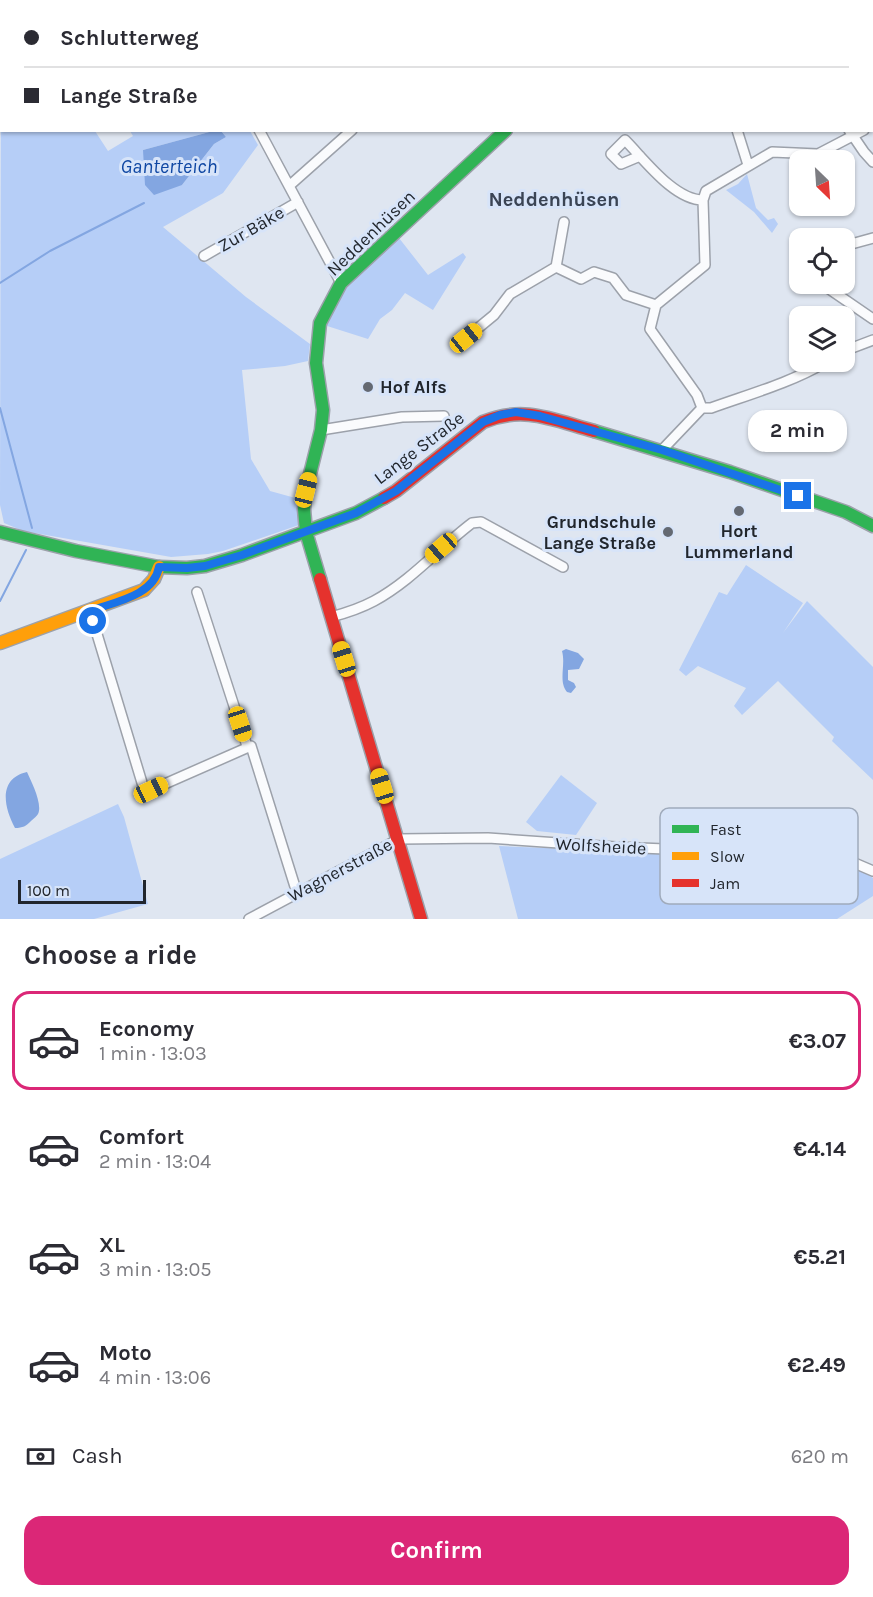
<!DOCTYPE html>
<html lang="en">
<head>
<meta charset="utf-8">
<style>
	body { margin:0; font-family:Karla,sans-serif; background:#f7f7f7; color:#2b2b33; height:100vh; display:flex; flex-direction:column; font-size:22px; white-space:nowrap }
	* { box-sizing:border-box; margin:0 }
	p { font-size:20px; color:#7c7c81 }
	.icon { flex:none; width:33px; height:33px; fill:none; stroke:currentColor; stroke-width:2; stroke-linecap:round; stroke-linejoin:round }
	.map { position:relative; height:919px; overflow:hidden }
	.sheet { display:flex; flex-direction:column; background:#fff; flex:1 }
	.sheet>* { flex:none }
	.guide { position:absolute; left:0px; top:0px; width:873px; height:132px; box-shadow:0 2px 4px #0004; display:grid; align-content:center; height:132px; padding:0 24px; background:#fff }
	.needle { width:39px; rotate:155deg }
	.controls { position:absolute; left:789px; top:150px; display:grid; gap:12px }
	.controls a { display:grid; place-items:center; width:66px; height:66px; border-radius:12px; background:#fff; box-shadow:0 2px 4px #0004; font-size:30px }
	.scale { position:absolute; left:18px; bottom:15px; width:128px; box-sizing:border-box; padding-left:6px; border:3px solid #21262d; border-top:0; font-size:16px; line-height:21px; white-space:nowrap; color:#21262d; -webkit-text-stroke:4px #d7e4f9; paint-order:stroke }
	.end { position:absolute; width:27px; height:27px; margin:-14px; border:8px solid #1a73e8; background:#fff; box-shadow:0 0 0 3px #fff }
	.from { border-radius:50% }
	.bubble { position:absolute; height:42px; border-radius:18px; background:#fff; box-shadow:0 2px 4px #0004; font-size:20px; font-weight:700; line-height:42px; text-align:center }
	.car { position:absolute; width:18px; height:36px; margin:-18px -9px; border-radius:8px; box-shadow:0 0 4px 2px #0007; background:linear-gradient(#f5c518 24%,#345 0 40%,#f5c518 0 76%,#345 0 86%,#f5c518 0) }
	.guide b { display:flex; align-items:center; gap:21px; height:57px; font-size:22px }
	.guide b+b { border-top:2px solid #e1e1e2 }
	.guide i { width:15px; height:15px; background:#2b2b33 }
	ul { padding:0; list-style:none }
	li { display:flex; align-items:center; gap:18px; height:99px; margin:0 12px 9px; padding:0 12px; border:3px solid transparent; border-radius:18px }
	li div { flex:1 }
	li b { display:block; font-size:22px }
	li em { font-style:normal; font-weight:700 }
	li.active { border-color:#db2777 }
	li>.icon { width:54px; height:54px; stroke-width:1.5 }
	h2 { padding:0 24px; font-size:27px; line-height:72px }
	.pay { display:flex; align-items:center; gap:15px; height:66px; padding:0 24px; font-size:22px }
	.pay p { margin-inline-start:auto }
	.button { display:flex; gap:12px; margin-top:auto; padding:12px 24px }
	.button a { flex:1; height:69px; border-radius:18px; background:#db2777; color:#fff; font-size:24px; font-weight:700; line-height:69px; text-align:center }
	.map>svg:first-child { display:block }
	.green { fill:#b6cef7 }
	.water { fill:#83a6e1 }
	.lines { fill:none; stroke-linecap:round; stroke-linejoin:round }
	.stream { stroke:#83a6e1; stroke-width:2 }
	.street-casing { stroke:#9ca1aa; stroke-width:12 }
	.fast-casing { stroke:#9ca1aa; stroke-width:15 }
	.slow-casing { stroke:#9ca1aa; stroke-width:15 }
	.jam-casing { stroke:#9ca1aa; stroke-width:15 }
	.street { stroke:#fafbfd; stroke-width:9 }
	.fast { stroke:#30b455; stroke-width:12 }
	.slow { stroke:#ff9f0a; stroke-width:12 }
	.jam { stroke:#e5322d; stroke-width:12 }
	.route { stroke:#1a73e8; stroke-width:8 }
	.poi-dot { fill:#646972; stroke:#d7e4f9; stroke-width:2 }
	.labels { text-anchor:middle; stroke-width:6; stroke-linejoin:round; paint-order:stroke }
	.street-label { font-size:18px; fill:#21262d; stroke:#d7e4f9 }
	.poi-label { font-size:18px; font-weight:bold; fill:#21262d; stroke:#d7e4f9; text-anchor:start }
	.water-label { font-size:20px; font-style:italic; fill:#0f47a3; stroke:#d7e4f9 }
	.neighbourhood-label { font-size:20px; font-weight:bold; fill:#3a4455; stroke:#d7e4f9 }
	.key { fill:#d7e4f9; stroke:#a0abbc; stroke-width:1.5 }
	.key-label { font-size:16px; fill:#21262d }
</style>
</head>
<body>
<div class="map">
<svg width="873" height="919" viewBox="0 0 873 919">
	<rect width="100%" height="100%" fill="#dfe6f1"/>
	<!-- green -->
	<path class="green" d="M1 52 2 130 95 131 108 151 133 136 130 131H213L143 150 182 185 214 144 226 137 221 131H250L258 145 223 193 163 227 246 297 310 344 308 361 285 366 242 370 251 459 270 491 299 499V525L223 551 208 554 171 557 23 531 4 523 0 505Z
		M747 174 756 208 768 220 774 218 778 224 772 233 754 212 726 190 738 184Z
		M399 238 428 275 463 253 466 257 433 310 405 293 392 310 380 319 368 339 324 325 345 287Z
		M746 565 803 603 783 633 807 601 873 667V780L832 741 834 737 778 681 742 715 734 706 746 688 698 666 686 676 679 670 719 592 727 595Z
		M561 775 597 803 576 835 537 831 526 822Z
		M118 804 124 817 148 904 94 919H0V859Z
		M499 846 835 860 859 869 873 878V896L837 919H518Z"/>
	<!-- water -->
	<path class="water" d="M213 131H221L226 137 214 144 182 185 154 195 145 185 143 150Z
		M566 649 578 653 584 659 579 669 568 670V680L574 683 576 687 571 693 567 692C558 681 566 665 562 651Z
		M27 772C31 781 43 804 38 814 37 816 34 818 31 821 26 826 23 828 15 828 2 804 0 778 27 772Z"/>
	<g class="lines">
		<!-- stream -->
		<path class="stream" d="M386 2 388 0
			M0 283 50 251 144 203
			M0 408 32 528
			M0 601 26 550"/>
		<!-- street casing -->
		<g class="street-casing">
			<path id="street" d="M187 0 188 2
				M577 0 578 2
				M198 2 200 0
				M671 2 674 0
				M872 126 873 125
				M259 130 341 283
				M737 130 748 165
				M849 130 864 152 873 162
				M640 156 621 164 611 154 625 140C644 159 674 200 703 200
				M289 186 352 130
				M564 222 556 267 581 279 594 272 613 278 626 295 656 305
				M844 246 873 238
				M204 256 298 202
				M822 284 873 319
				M466 338 494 315 510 294 556 267
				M844 351 873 340
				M702 408 697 395 650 329 656 305 705 265 703 200 706 191 772 152 818 154 864 130
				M321 430 402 417 444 416
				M662 450 702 408H711C750 394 790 383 826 362
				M197 592 247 746
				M90 611 143 786 151 790 251 746 297 893
				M331 617C346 613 361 608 374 601 411 581 439 548 472 523L481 522 563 567
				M249 919 399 839 488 838 616 847 838 856 873 871"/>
		</g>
		<!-- fast casing -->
		<g class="fast-casing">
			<path id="fast" d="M594 431 730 472 846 512 873 526
				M0 532 76 551 159 567 187 568 205 566 242 555 356 513 384 498
				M320 579 306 532 304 509 306 490 321 430 323 410 316 363 320 323 341 283 506 130"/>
		</g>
		<!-- slow casing -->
		<g class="slow-casing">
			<path id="slow" d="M0 643 144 590 154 579 159 567"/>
		</g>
		<!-- jam casing -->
		<g class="jam-casing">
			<path id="jam" d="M384 498 396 491 483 422C524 405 553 420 594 431
				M320 579 421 919"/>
		</g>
		<!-- street -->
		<use href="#street" class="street"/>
		<!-- fast -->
		<use href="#fast" class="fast"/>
		<!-- slow -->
		<use href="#slow" class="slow"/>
		<!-- jam -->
		<use href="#jam" class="jam"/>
	</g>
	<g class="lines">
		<!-- route -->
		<path class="route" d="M93 621 90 611C114 602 154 596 159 567L187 568 205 566 242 555 356 513 396 491 483 422 500 415 516 412 540 416 662 450 798 496"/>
	</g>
	<!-- markers -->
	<g class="poi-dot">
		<circle cx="368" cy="387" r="6"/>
		<circle cx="739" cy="511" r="6"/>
		<circle cx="668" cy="532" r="6"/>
	</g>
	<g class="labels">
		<!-- street labels -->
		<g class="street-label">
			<text transform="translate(251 229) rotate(-30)" y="6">Zur Bäke</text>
			<text transform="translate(371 233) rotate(-44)" y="6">Neddenhüsen</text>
			<text transform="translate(419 448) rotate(-37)" y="6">Lange Straße</text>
			<text transform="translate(601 846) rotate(3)" y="6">Wolfsheide</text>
			<text transform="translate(340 870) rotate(-28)" y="6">Wagnerstraße</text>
		</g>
		<!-- poi labels -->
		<g class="poi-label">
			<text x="380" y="393">Hof Alfs</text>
			<text x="656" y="528" text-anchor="end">Grundschule<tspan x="656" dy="21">Lange Straße</tspan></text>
			<text x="739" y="537" text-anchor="middle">Hort<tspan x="739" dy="21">Lummerland</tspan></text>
		</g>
		<!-- water labels -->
		<g class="water-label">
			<text x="169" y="173">Ganterteich</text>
		</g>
		<!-- neighbourhood labels -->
		<g class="neighbourhood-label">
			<text x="554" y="206">Neddenhüsen</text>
		</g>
	</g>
	<!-- legend -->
	<rect x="660" y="808" width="198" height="96" rx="9" class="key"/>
	<rect x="672" y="825" width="27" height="8" fill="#30b455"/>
	<rect x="672" y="852" width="27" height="8" fill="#ff9f0a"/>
	<rect x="672" y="879" width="27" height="8" fill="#e5322d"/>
	<g class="key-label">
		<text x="710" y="835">Fast</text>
		<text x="710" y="862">Slow</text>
		<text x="710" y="889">Jam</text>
	</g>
</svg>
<div class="controls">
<a><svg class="needle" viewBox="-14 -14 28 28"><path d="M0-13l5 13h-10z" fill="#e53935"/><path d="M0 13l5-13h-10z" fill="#7c7c81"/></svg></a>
<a><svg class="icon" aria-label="locate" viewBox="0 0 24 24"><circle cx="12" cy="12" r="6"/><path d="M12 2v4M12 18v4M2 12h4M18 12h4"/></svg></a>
<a><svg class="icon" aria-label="layers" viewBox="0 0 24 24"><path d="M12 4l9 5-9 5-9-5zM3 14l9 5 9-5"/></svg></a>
</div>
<div class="scale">100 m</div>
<i class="end from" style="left:93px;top:621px"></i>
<i class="end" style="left:798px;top:496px"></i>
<div class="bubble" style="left:748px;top:410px;width:99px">2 min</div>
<i class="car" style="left:466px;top:338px;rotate:51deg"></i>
<i class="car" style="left:306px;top:490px;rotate:14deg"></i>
<i class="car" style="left:441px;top:548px;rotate:229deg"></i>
<i class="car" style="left:344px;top:659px;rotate:343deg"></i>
<i class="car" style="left:240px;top:724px;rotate:162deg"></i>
<i class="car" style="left:382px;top:786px;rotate:343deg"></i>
<i class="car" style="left:151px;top:790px;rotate:65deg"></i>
<div class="guide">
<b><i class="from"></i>Schlutterweg</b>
<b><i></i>Lange Straße</b>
</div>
</div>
<section class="sheet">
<h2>Choose a ride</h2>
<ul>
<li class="active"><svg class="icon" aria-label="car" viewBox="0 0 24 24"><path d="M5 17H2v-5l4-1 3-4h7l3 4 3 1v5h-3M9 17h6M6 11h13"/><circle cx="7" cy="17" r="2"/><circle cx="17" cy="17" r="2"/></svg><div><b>Economy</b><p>1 min · 13:03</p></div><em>€3.07</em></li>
<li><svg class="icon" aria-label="car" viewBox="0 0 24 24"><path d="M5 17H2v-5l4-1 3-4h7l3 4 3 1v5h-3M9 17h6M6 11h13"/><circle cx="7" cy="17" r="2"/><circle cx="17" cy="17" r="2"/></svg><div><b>Comfort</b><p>2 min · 13:04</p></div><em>€4.14</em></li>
<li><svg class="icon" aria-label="car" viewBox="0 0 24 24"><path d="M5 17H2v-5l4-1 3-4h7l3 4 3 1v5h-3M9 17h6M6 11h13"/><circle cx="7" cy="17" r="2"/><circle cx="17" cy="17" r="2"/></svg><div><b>XL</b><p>3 min · 13:05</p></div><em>€5.21</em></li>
<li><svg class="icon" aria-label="car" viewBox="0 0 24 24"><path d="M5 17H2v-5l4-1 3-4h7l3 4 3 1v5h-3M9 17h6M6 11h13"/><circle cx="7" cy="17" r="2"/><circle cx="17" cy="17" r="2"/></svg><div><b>Moto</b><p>4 min · 13:06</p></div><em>€2.49</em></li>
</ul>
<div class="pay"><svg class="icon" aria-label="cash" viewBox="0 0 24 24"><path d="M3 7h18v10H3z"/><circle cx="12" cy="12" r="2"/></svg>Cash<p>620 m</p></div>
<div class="button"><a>Confirm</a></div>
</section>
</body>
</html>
